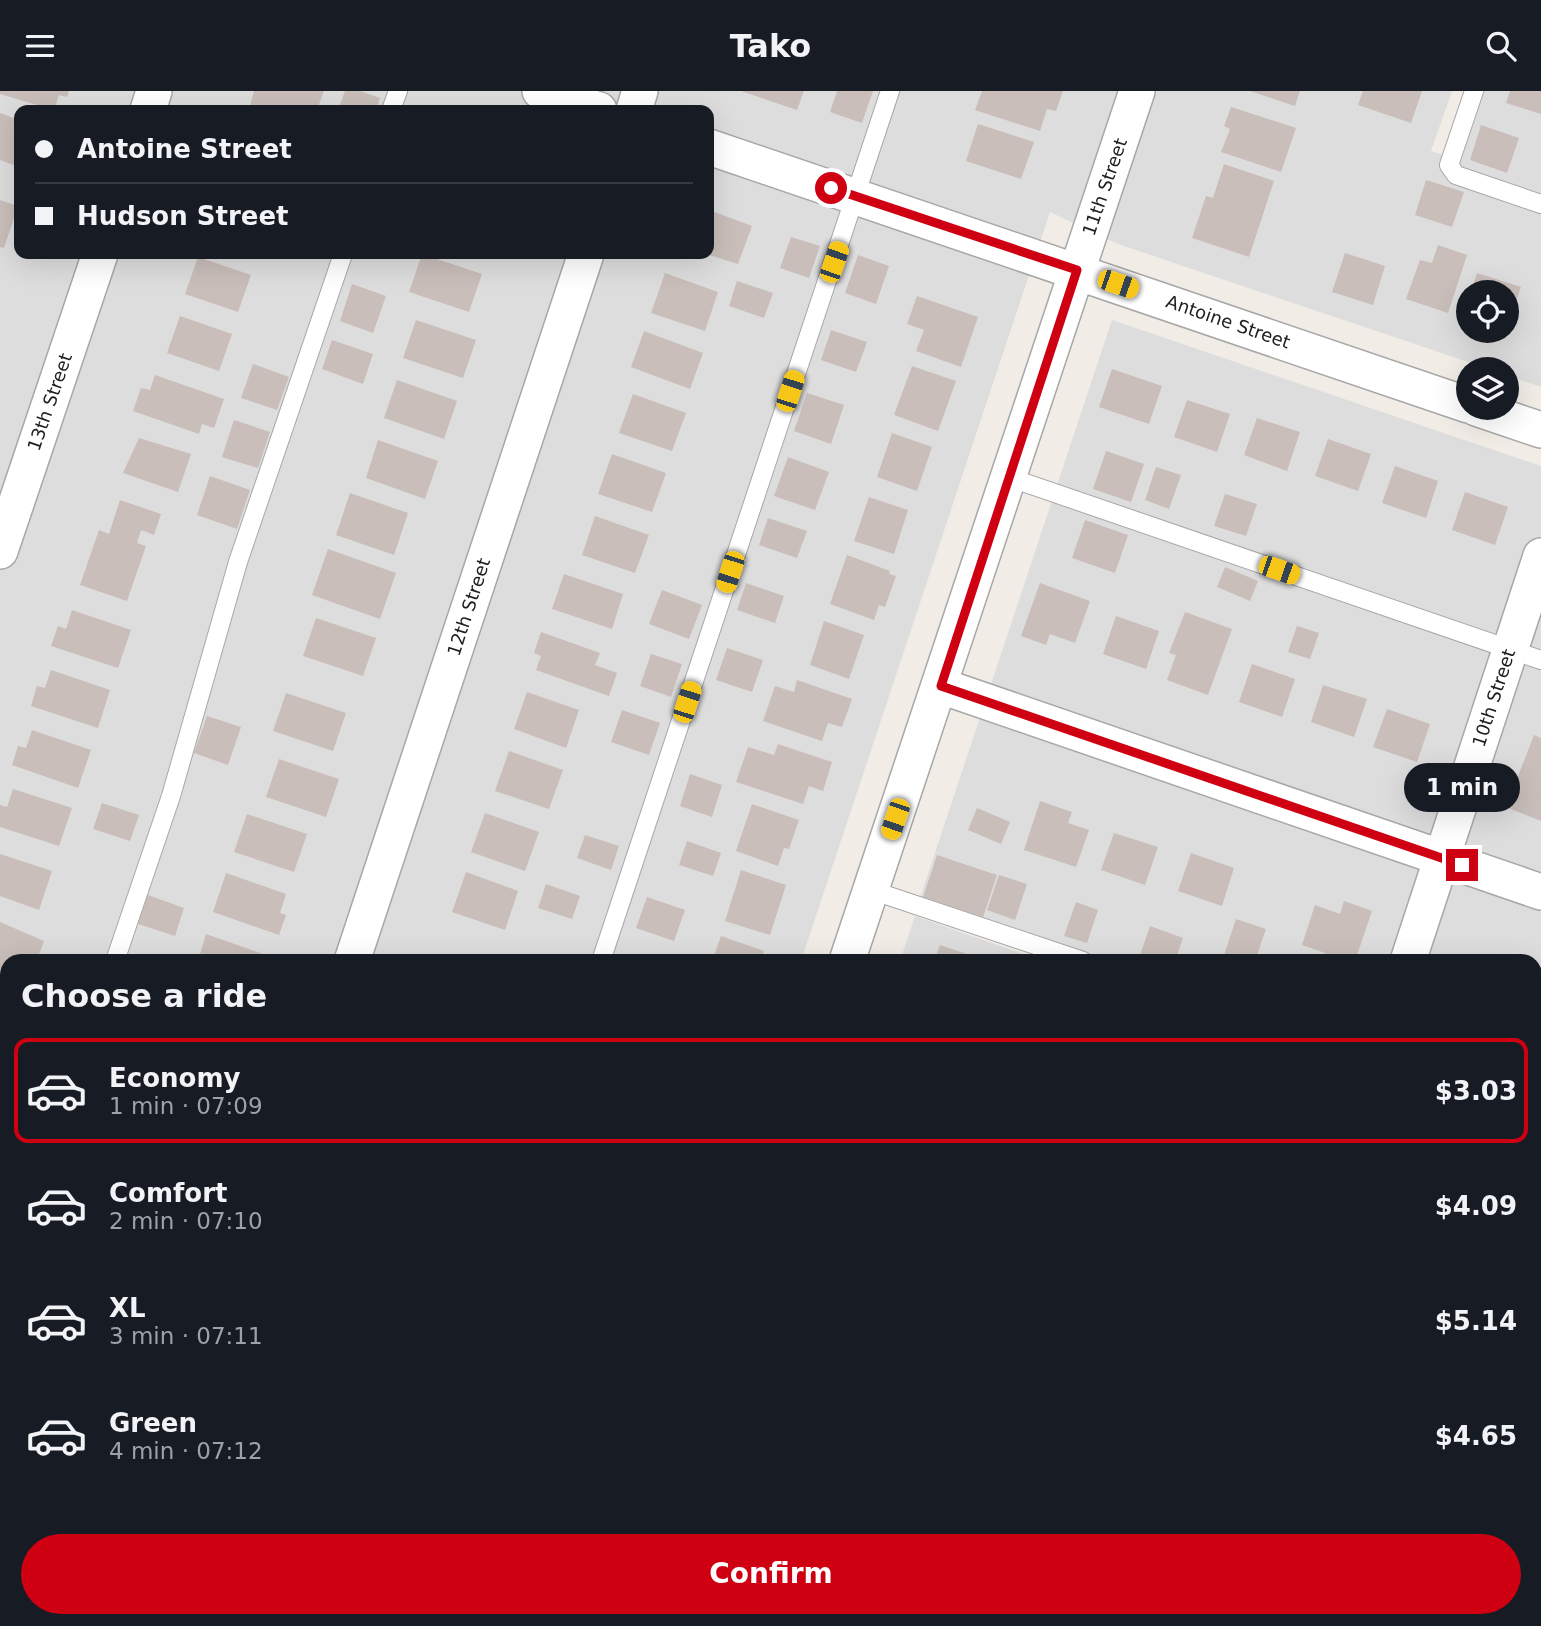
<!DOCTYPE html>
<html lang="en">
<head>
<meta charset="utf-8">
<style>
	body { margin:0; font-family:"DejaVu Sans",sans-serif; background:#20242c; color:#f1f3f6; height:100vh; display:flex; flex-direction:column; font-size:26px; white-space:nowrap }
	* { box-sizing:border-box; margin:0 }
	p { font-size:23px; color:#9ea1a6 }
	.icon { flex:none; width:38px; height:38px; fill:none; stroke:currentColor; stroke-width:2; stroke-linecap:round; stroke-linejoin:round }
	.map { position:relative; flex:1; overflow:hidden }
	.details { position:absolute; left:0px; top:863px; width:1542px; height:674px; display:flex; flex-direction:column; background:#171b24; border-radius:21px 21px 0 0; box-shadow:0 7px 28px #0002 }
	.details>* { flex:none }
	.hud { position:absolute; left:14px; top:14px; width:700px; height:154px; border-radius:14px; box-shadow:0 7px 28px #0002; display:grid; align-content:center; height:154px; padding:0 21px; background:#171b24 }
	.fabs { position:absolute; left:1456px; top:189px; display:grid; gap:14px }
	.fabs a { display:grid; place-items:center; width:63px; height:63px; border-radius:50%; background:#171b24; box-shadow:0 7px 28px #0002; font-size:35px }
	.end { position:absolute; width:32px; height:32px; margin:-16px; border:9px solid #d00013; background:#fff; box-shadow:0 0 0 4px #fff }
	.from { border-radius:50% }
	.bubble { position:absolute; height:49px; border-radius:24px; background:#171b24; box-shadow:0 7px 28px #0002; font-size:23px; font-weight:700; line-height:49px; text-align:center }
	.car { position:absolute; width:21px; height:42px; margin:-21px -10px; border-radius:9px; box-shadow:0 0 5px 2px #0007; background:linear-gradient(#f5c518 24%,#345 0 40%,#f5c518 0 76%,#345 0 86%,#f5c518 0) }
	.hud b { display:flex; align-items:center; gap:24px; height:66px; font-size:26px }
	.hud b+b { border-top:2px solid #363941 }
	.hud i { width:18px; height:18px; background:#f1f3f6 }
	ul { padding:0; list-style:none }
	li { display:flex; align-items:center; gap:21px; height:105px; margin:0 14px 10px; padding:0 7px; border:4px solid transparent; border-radius:14px }
	li div { flex:1 }
	li b { display:block; font-size:26px }
	li em { font-style:normal; font-weight:700 }
	li.current { border-color:#d00013 }
	li>.icon { width:63px; height:63px; stroke-width:1.5 }
	h2 { padding:0 21px; font-size:32px; line-height:84px }
	.cta { display:flex; gap:14px; margin-top:auto; padding:14px 21px }
	.cta a { flex:1; height:80px; border-radius:42px; background:#d00013; color:#fff; font-size:28px; font-weight:700; line-height:80px; text-align:center }
	header { display:flex; justify-content:space-between; align-items:center; height:91px; padding:0 21px; background:#171b24; font-size:32px; font-weight:700 }
	.map>svg:first-child { display:block }
	.residential { fill:#dedddd; fill-rule:evenodd }
	.building { fill:#c9beb9 }
	.lines { fill:none; stroke-linecap:round; stroke-linejoin:round }
	.lane-casing { stroke:#a7a7a7; stroke-width:20 }
	.street-casing { stroke:#a7a7a7; stroke-width:38 }
	.lane { stroke:#fff; stroke-width:18 }
	.street { stroke:#fff; stroke-width:35 }
	.route { stroke:#d00013; stroke-width:9 }
	.labels { text-anchor:middle; stroke-width:5; stroke-linejoin:round; paint-order:stroke }
	.street-label { font-size:18px; fill:#202020; stroke:#fff }
</style>
</head>
<body>
<header><svg class="icon" aria-label="menu" viewBox="0 0 24 24"><path d="M4 6h16M4 12h16M4 18h16"/></svg>Tako<svg class="icon" aria-label="search" viewBox="0 0 24 24"><circle cx="10" cy="10" r="6"/><path d="M15 15l6 6"/></svg></header>
<div class="map">
<svg width="1541" height="1535" viewBox="0 0 1541 1535">
	<rect width="100%" height="100%" fill="#f1ece6"/>
	<!-- residential -->
	<path class="residential" d="M0 0H1452L1431 60 1458 69 1483 0H1541V296L1507 284V278H1489L1118 153 1050 121 801 870H7V1299L0 1296ZM19 19H709V163H19ZM1468 201H1507V240H1468Z
		M1112 229 1541 375V1017L1535 1015V870H1106L920 807Z
		M915 825 1043 870H900Z
		M1535 1040 1541 1042V1535H683L685 1530H1535Z
		M0 1387 7 1389V1530H411L427 1535H0Z"/>
	<!-- building -->
	<path class="building" d="M0 0H69L67 6 59 4 54 19 0 3Z
		M254 0H324L317 19H263L250 15Z
		M345 0H360L380 7 376 19H338Z
		M741 0H804L797 19Z
		M837 0H873L862 32 830 21Z
		M982 0H1063L1056 20 1047 18 1040 40 975 19Z
		M1250 0H1300L1295 15Z
		M1363 0H1422L1411 32 1358 14Z
		M1510 0H1541V23L1506 12Z
		M1231 16 1296 37 1281 81 1221 61 1230 38 1224 35Z
		M0 22 19 29V76L0 69Z
		M978 33 1034 51 1021 88 966 70Z
		M1481 34 1519 47 1507 82 1470 69Z
		M1224 73 1274 90 1249 166 1192 147 1206 105 1213 107Z
		M1426 89 1464 101 1452 136 1415 124Z
		M0 109 18 115 4 157 0 156Z
		M709 119 752 135 738 173 709 164Z
		M791 146 820 155 809 187 780 177Z
		M1438 154 1467 164 1448 222 1406 208 1420 169 1432 172Z
		M1345 162 1385 175 1373 214 1332 201Z
		M422 163 482 183 469 221 409 201Z
		M858 164 889 175 876 213 845 202Z
		M198 166 251 184 238 221 185 203Z
		M665 182 718 201 705 240 651 222Z
		M1477 182 1521 196 1507 237V201H1471Z
		M737 190 773 202 764 227 729 215Z
		M352 193 386 205 373 242 340 230Z
		M917 205 978 226 961 276 916 260 924 239 907 233Z
		M180 225 232 243 219 280 167 262Z
		M416 229 476 249 463 287 403 267Z
		M831 239 867 251 856 281 821 269Z
		M644 240 703 262 690 298 631 276Z
		M332 249 373 263 363 293 322 278Z
		M253 273 289 286 277 319 241 307Z
		M912 275 956 290 938 340 894 324Z
		M1112 278 1162 295 1149 333 1099 316Z
		M155 284 224 308 214 337 202 333 199 343 133 320 141 297 150 299Z
		M397 289 457 310 444 348 384 327Z
		M807 302 844 314 831 353 794 340Z
		M633 303 686 322 672 360 619 342Z
		M1187 309 1230 323 1217 361 1174 346Z
		M1257 327 1300 341 1287 380 1244 364Z
		M234 329 270 341 258 377 222 366Z
		M892 342 932 356 917 400 877 386Z
		M139 347 191 363 178 401 123 382Z
		M1328 348 1371 363 1358 400 1315 385Z
		M378 349 438 370 425 408 366 387Z
		M1106 360 1144 373 1131 411 1093 398Z
		M612 363 666 382 652 421 598 403Z
		M788 366 829 381 815 419 774 405Z
		M1395 375 1438 390 1426 427 1382 412Z
		M1156 376 1181 384 1169 418 1145 409Z
		M210 385 250 399 237 438 197 424Z
		M1465 401 1508 416 1495 454 1452 439Z
		M350 402 408 422 394 464 336 444Z
		M1225 403 1257 413 1246 445 1214 435Z
		M869 406 908 419 894 463 854 450Z
		M120 409 161 423 154 444 141 439 137 452 146 455 127 510 80 494 99 439 109 443Z
		M595 425 649 444 635 482 582 464Z
		M768 427 807 440 797 467 759 454Z
		M1085 429 1128 444 1115 482 1072 467Z
		M328 458 396 482 380 528 312 504Z
		M847 464 890 480 889 483 896 485 885 516 879 514 874 529 830 513Z
		M1225 476 1258 490 1250 510 1217 496Z
		M564 483 623 503 612 538 552 518Z
		M746 492 784 505 775 532 737 519Z
		M1040 492 1090 510 1075 552 1050 543 1046 554 1021 545Z
		M662 499 702 514 689 548 649 533Z
		M72 519 131 539 118 577 51 555 58 535 66 538Z
		M1185 521 1232 538 1208 604 1167 589 1176 564 1169 562Z
		M1116 525 1159 540 1146 578 1103 563Z
		M316 527 376 547 363 585 303 565Z
		M824 530 864 544 849 588 810 574Z
		M1297 535 1319 542 1310 568 1288 561Z
		M541 541 600 562 595 574 617 582 609 605 536 579 541 565 534 562Z
		M727 557 763 569 752 601 716 589Z
		M651 563 682 573 671 606 640 595Z
		M1252 573 1295 588 1282 626 1239 611Z
		M51 579 110 599 98 637 31 615 37 595 45 597Z
		M797 589 852 608 842 636 828 632 822 650 763 630 775 595 794 601Z
		M1323 594 1367 608 1354 646 1311 631Z
		M527 601 579 619 566 657 514 638Z
		M286 602 346 622 333 660 273 640Z
		M1387 618 1430 633 1417 671 1373 656Z
		M622 619 660 632 649 664 611 651Z
		M207 625 241 636 228 674 194 662Z
		M32 639 91 659 78 697 12 674 18 655 26 657Z
		M1534 644 1541 647V730L1506 716Z
		M778 653 832 671 823 700 809 695 803 713 736 691 748 656 774 664Z
		M509 660 563 679 549 718 495 700Z
		M279 668 339 688 326 726 266 706Z
		M690 683 722 694 712 726 680 715Z
		M13 698 72 717 59 755 0 736V714L7 716Z
		M1040 710 1072 721 1068 732 1089 739 1076 776 1024 759Z
		M102 712 139 724 130 750 93 738Z
		M752 713 799 729 789 758 784 757 778 775 736 760Z
		M977 717 1010 731 1001 753 968 739Z
		M485 722 539 741 525 780 471 761Z
		M247 723 307 743 294 781 234 761Z
		M1114 742 1158 756 1145 794 1101 779Z
		M585 744 619 755 611 779 577 767Z
		M687 750 721 762 713 785 679 774Z
		M1191 762 1234 777 1222 815 1178 800Z
		M0 763 52 780 39 819 0 805Z
		M937 764 997 784 983 826 923 806Z
		M741 779 786 794 770 844 725 830Z
		M466 781 518 800 505 839 452 821Z
		M226 782 286 803 280 822 286 824 279 844 213 821Z
		M999 784 1027 793 1015 829 987 819Z
		M546 793 580 805 572 828 538 817Z
		M148 804 184 817 175 845 138 833Z
		M647 806 685 819 674 850 636 837Z
		M1344 810 1372 820 1355 870H1322L1325 862 1302 854 1315 814 1340 823Z
		M1076 811 1098 819 1087 852 1064 845Z
		M1236 828 1266 838 1256 867 1263 870H1222Z
		M0 831 44 850 37 869 24 865 23 870H7V881L0 878Z
		M1150 835 1183 847 1175 870H1138Z
		M206 843 266 864 264 870H198Z
		M721 845 764 860 761 870H712Z
		M940 854 985 869V870H934Z
		M1535 880 1541 882V924L1535 922Z
		M1535 1042 1541 1045V1076L1535 1074Z
		M2 1245 7 1246V1284L0 1282Z
		M1538 1447 1541 1448V1497L1535 1495Z
		M7 1457V1504L0 1502V1476Z
		M1535 1513 1541 1515V1535H1501L1502 1530H1535Z
		M719 1530H807L805 1535H721L717 1534Z
		M1436 1530H1477L1476 1535H1434Z"/>
	<g class="lines">
		<!-- lane casing -->
		<g class="lane-casing">
			<path id="lane" d="M1474 0 1449 74 1456 84 1541 113
				M391 19 398 0
				M1008 386 1541 569
				M871 799 1083 870
				M115 870 171 705 238 471 343 163
				M601 870 890 0
				M1535 1024 1541 1026
				M1535 1184 1541 1165
				M0 1209 7 1188
				M380 1535 381 1530
				M919 1535 921 1530
				M1418 1535 1420 1530"/>
		</g>
		<!-- street casing -->
		<g class="street-casing">
			<path id="street" d="M540 0 599 19
				M148 19 154 0
				M634 19 640 0
				M709 56 1468 314
				M1476 317 1541 339
				M0 460 100 163
				M941 595 1541 801
				M352 870 586 163
				M847 870 1137 0
				M1408 870 1541 465
				M0 1344 7 1346
				M545 1530 560 1535
				M133 1535 135 1530
				M629 1535 631 1530
				M1189 1535 1191 1530"/>
		</g>
		<!-- lane -->
		<use href="#lane" class="lane"/>
		<!-- street -->
		<use href="#street" class="street"/>
	</g>
	<g class="lines">
		<!-- route -->
		<path class="route" d="M831 97 1077 179 941 595 1462 774"/>
	</g>
	<g class="labels">
		<!-- street labels -->
		<g class="street-label">
			<text transform="translate(1105 96) rotate(-71)" y="6">11th Street</text>
			<text transform="translate(1228 231) rotate(19)" y="6">Antoine Street</text>
			<text transform="translate(50 311) rotate(-71)" y="6">13th Street</text>
			<text transform="translate(469 516) rotate(-72)" y="6">12th Street</text>
			<text transform="translate(1494 607) rotate(-72)" y="6">10th Street</text>
		</g>
	</g>
</svg>
<div class="fabs">
<a><svg class="icon" aria-label="locate" viewBox="0 0 24 24"><circle cx="12" cy="12" r="6"/><path d="M12 2v4M12 18v4M2 12h4M18 12h4"/></svg></a>
<a><svg class="icon" aria-label="layers" viewBox="0 0 24 24"><path d="M12 4l9 5-9 5-9-5zM3 14l9 5 9-5"/></svg></a>
</div>
<i class="end from" style="left:831px;top:97px"></i>
<i class="end" style="left:1462px;top:774px"></i>
<div class="bubble" style="left:1404px;top:672px;width:116px">1 min</div>
<i class="car" style="left:834px;top:171px;rotate:19deg"></i>
<i class="car" style="left:1118px;top:193px;rotate:109deg"></i>
<i class="car" style="left:790px;top:300px;rotate:18deg"></i>
<i class="car" style="left:1279px;top:479px;rotate:109deg"></i>
<i class="car" style="left:730px;top:481px;rotate:198deg"></i>
<i class="car" style="left:687px;top:611px;rotate:18deg"></i>
<i class="car" style="left:895px;top:728px;rotate:199deg"></i>
<div class="hud">
<b><i class="from"></i>Antoine Street</b>
<b><i></i>Hudson Street</b>
</div>
<section class="details">
<h2>Choose a ride</h2>
<ul>
<li class="current"><svg class="icon" aria-label="car" viewBox="0 0 24 24"><path d="M5 17H2v-5l4-1 3-4h7l3 4 3 1v5h-3M9 17h6M6 11h13"/><circle cx="7" cy="17" r="2"/><circle cx="17" cy="17" r="2"/></svg><div><b>Economy</b><p>1 min · 07:09</p></div><em>$3.03</em></li>
<li><svg class="icon" aria-label="car" viewBox="0 0 24 24"><path d="M5 17H2v-5l4-1 3-4h7l3 4 3 1v5h-3M9 17h6M6 11h13"/><circle cx="7" cy="17" r="2"/><circle cx="17" cy="17" r="2"/></svg><div><b>Comfort</b><p>2 min · 07:10</p></div><em>$4.09</em></li>
<li><svg class="icon" aria-label="car" viewBox="0 0 24 24"><path d="M5 17H2v-5l4-1 3-4h7l3 4 3 1v5h-3M9 17h6M6 11h13"/><circle cx="7" cy="17" r="2"/><circle cx="17" cy="17" r="2"/></svg><div><b>XL</b><p>3 min · 07:11</p></div><em>$5.14</em></li>
<li><svg class="icon" aria-label="car" viewBox="0 0 24 24"><path d="M5 17H2v-5l4-1 3-4h7l3 4 3 1v5h-3M9 17h6M6 11h13"/><circle cx="7" cy="17" r="2"/><circle cx="17" cy="17" r="2"/></svg><div><b>Green</b><p>4 min · 07:12</p></div><em>$4.65</em></li>
</ul>
<div class="cta"><a>Confirm</a></div>
</section>
</div>
</body>
</html>
